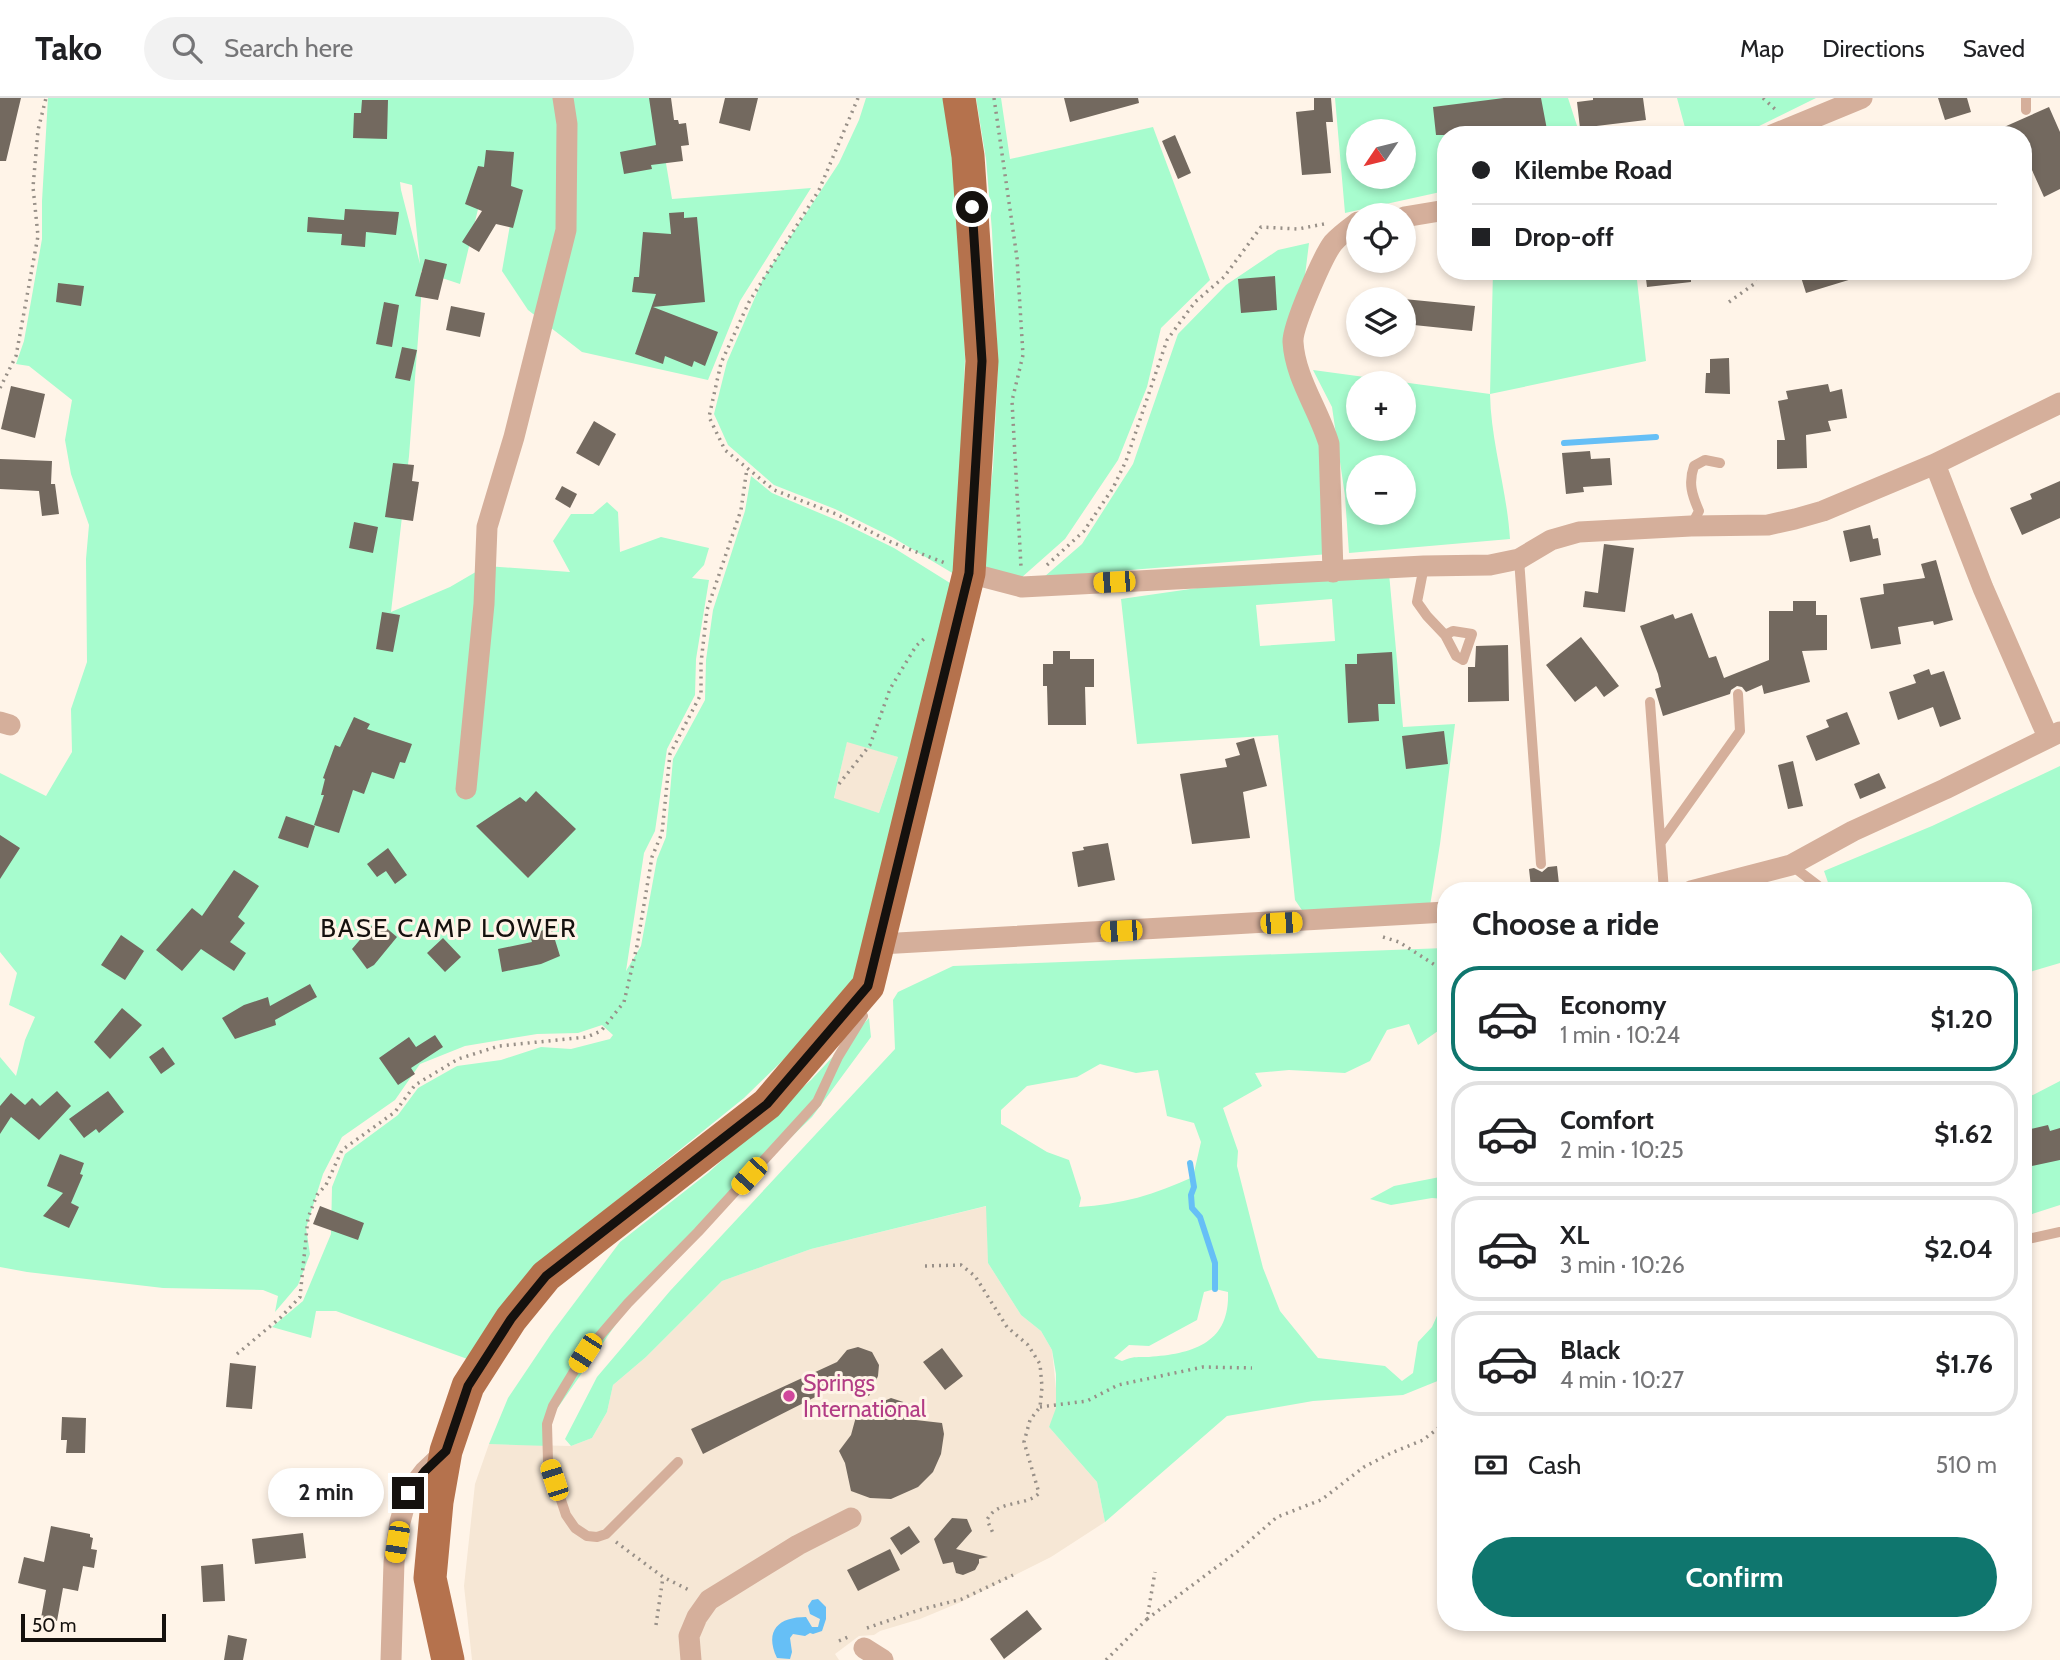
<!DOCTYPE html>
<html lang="en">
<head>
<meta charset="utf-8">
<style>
	body { margin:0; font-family:Cabin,sans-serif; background:#f2f2f2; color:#202124; height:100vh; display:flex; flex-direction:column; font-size:26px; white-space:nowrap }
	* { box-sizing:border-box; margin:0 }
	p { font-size:23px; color:#757577 }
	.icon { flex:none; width:38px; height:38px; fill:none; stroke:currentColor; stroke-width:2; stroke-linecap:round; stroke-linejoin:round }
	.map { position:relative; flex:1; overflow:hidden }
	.drawer { position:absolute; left:1437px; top:784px; width:595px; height:749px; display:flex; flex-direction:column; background:#fff; border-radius:28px; box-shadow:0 4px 10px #0003 }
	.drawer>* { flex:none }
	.hud { position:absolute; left:1437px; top:28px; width:595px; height:154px; border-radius:28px; box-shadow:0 4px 10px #0003; display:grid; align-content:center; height:154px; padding:0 35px; background:#fff }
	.needle { width:46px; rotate:235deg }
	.controls { position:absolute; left:1346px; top:21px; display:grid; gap:14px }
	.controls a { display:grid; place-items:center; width:70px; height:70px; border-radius:50%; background:#fff; box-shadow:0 4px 10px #0003; font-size:35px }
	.scale { position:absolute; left:21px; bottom:18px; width:145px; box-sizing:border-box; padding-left:7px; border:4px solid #15110e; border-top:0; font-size:19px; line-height:24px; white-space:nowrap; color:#15110e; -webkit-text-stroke:5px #fff4e8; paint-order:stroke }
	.end { position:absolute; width:32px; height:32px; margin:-16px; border:9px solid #15110e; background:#fff; box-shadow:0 0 0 4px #fff }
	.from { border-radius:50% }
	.bubble { position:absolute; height:49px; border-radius:24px; background:#fff; box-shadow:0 4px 10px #0003; font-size:23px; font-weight:800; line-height:49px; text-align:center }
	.car { position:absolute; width:21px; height:42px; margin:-21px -10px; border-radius:9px; box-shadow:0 0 5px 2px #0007; background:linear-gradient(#f5c518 24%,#345 0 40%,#f5c518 0 76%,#345 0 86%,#f5c518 0) }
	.hud b { display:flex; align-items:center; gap:24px; height:66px; font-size:26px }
	.hud b+b { border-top:2px solid #e0e0e0 }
	.hud i { width:18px; height:18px; background:#202124 }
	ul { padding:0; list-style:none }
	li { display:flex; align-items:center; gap:21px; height:105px; margin:0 14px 10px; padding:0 21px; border:4px solid #e0e0e0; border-radius:28px }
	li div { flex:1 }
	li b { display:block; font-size:26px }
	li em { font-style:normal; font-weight:800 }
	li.current { border-color:#0f766e }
	li>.icon { width:63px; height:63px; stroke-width:1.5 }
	h2 { padding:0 35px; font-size:32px; line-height:84px }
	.pay { display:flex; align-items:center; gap:18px; height:77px; padding:0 35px; font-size:26px }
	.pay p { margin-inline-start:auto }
	.action { display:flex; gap:14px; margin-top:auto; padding:14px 35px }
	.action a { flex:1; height:80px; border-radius:42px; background:#0f766e; color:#fff; font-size:28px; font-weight:800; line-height:80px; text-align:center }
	header { display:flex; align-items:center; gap:42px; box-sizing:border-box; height:98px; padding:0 35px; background:#fff; border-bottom:2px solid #e0e0e0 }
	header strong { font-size:33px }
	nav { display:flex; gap:38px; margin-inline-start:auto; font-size:24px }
	.search { width:490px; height:63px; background:#f2f2f2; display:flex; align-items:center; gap:18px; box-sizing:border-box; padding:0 24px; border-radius:38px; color:#757577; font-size:26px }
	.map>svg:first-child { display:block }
	.built { fill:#f6e7d5 }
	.green { fill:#a7fcce; fill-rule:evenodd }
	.water { fill:#66bff6 }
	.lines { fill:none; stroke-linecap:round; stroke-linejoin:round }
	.stream { stroke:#66bff6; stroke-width:6 }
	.building { fill:#73695f }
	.path { stroke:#989088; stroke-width:3.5; stroke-dasharray:2 5; stroke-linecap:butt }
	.lane { stroke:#d5af9b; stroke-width:10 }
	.street { stroke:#d5af9b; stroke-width:21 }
	.primary { stroke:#b5724d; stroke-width:33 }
	.route { stroke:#15110e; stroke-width:9 }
	.hotel-dot { fill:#d1479c; stroke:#fff4e8; stroke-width:2.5 }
	.labels { text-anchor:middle; stroke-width:6; stroke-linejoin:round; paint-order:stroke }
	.hotel-label { font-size:23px; fill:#b23c85; stroke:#fff4e8; text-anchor:start }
	.quarter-label { font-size:26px; letter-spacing:2px; fill:#15110e; stroke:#fff4e8 }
</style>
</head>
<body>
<header>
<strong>Tako</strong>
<div class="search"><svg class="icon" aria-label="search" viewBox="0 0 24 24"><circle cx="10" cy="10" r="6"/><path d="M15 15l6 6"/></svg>Search here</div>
<nav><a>Map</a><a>Directions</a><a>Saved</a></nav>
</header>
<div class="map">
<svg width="2060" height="1562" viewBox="0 0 2060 1562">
	<rect width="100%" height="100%" fill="#fff4e8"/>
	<!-- built -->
	<path class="built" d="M847 643 898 659 879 715 834 701Z
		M987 1108 988 1165 1021 1217 1041 1233 1052 1252 1058 1311 1049 1329 1097 1384 1105 1424 1051 1459 961 1504 920 1521 880 1533 874 1537 859 1538 835 1556 839 1562H472L464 1488 475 1386 489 1346 571 1348 592 1340 607 1314 613 1287 646 1259 722 1183 811 1151Z"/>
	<!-- green -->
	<path class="green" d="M48 0H655L672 101 811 90 740 203 708 282 582 254 528 212 502 173 514 104 479 107 460 186 421 173V202L409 358 391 514 450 489 486 468 570 474 553 443 571 416H593L607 404 618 414 620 454 661 439 709 450 704 467 692 480 709 482 696 561 695 597 667 651 655 733 644 755 626 873 641 848 657 761 666 739 673 661 705 602 706 562 713 512 745 413 751 378 772 395 841 424 894 450 950 485 911 723 850 890 810 936 744 1000 600 1116 492 1270 336 1213H316L311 1240 272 1229 303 1203 331 1136 332 1089 345 1056 398 1017 418 990 457 968 501 962 541 949 571 951 610 941 613 937 602 927 578 935 537 936 465 948 420 966 395 1002 342 1039 323 1076 306 1130 310 1156 298 1187 275 1214 278 1198 263 1192 163 1190 27 1174 0 1169V959L16 978 25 942 35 919 9 907 17 875 0 854V675L46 698 72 654 71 611 87 564 86 461 89 427 71 376 65 342 72 302 29 268 16 266 24 243 42 141V103ZM400 84 412 87 420 166 401 92ZM847 644 898 659 879 715 834 700Z
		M866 0H943L958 75 965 261 958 435 954 476 892 439 835 411 774 387 728 347 714 316 727 264 763 181 839 65 859 22Z
		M976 0H1001L1010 61 1153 29 1210 182 1161 230 1147 289 1118 362 1065 441 1021 480 985 471 983 455 993 370 998 271 992 133 986 61Z
		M1335 0H1568L1580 37H1446L1445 93 1345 115ZM1358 33H1404V79H1358Z
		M1677 0H1816L1747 34 1730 37H1687Z
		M1309 145 1301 210 1291 253 1320 327 1329 456 1044 479 1082 446 1133 366 1178 236 1226 187 1278 152Z
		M1493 173H1636L1646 263 1490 296C1491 345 1507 392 1510 441L1349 455 1345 398 1332 309 1313 272 1490 296ZM1358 285H1404V331H1358ZM1358 369H1404V415H1358Z
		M1389 475 1403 629 1455 626 1440 746 1428 820 1304 815 1295 802 1278 637 1137 646 1121 501 1253 482ZM1332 501 1335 543 1260 548 1256 507Z
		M2060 668V865L2023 876V793H1831L1824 773 1932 728Z
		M1445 850V928L1418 947 1409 926 1387 932 1370 963 1345 975 1289 972 1255 975 1262 988 1223 1010 1238 1053 1237 1068 1263 1170 1280 1213 1318 1260 1385 1268 1402 1283 1413 1275 1418 1244 1432 1229 1445 1200V1280L1403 1297 1313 1303 1227 1318 1105 1424 1097 1384 1049 1329 1056 1310V1276L1052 1252 1041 1233 1021 1217 988 1165 986 1108 811 1151 722 1183 646 1259 613 1287 607 1314 592 1340 571 1348 565 1341 597 1279 670 1193 895 951 893 902 898 894 953 868ZM1100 966 1136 975 1158 972 1167 1018 1194 1025 1201 1044 1193 1079C1156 1096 1120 1107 1079 1109L1081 1100 1069 1062 1047 1054 1001 1026V1012L1027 988 1077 979ZM1215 1191 1228 1194C1230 1246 1192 1256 1149 1259 1139 1259 1132 1258 1122 1263L1114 1260 1129 1247 1149 1248 1197 1222 1204 1194Z
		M869 920 871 939 812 1019 743 1086 630 1206 552 1318 549 1348 489 1346 508 1300 551 1236 620 1144 708 1075 811 982Z
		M2060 983V1107L2023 1119V1002Z
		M1445 1078V1101L1432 1100 1391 1107 1370 1101 1394 1088Z"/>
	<!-- water -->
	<path class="water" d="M818 1501 826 1509V1521L822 1533 813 1536 810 1535 805 1538 793 1536 790 1540 792 1554 790 1561 777 1560C764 1532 779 1519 806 1519L812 1529H818L820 1521 810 1516 808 1508 812 1502Z"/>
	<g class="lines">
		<!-- stream -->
		<path class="stream" d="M1564 345 1656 339
			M1190 1065 1194 1089 1191 1097 1192 1110 1200 1119 1215 1165V1191"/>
	</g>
	<!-- building -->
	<path class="building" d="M0 0H21L6 63H0Z
		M649 0H671L674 22H678L679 26 686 25 689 47 681 48 683 63 651 67 652 71 624 76 620 54 656 47Z
		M725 0H758L750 33 719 25Z
		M1064 0H1138L1139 5 1070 24Z
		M1314 0H1331L1333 24H1326L1331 75 1302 77 1296 14 1314 12Z
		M1504 0H1541L1548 37H1436L1433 9Z
		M1593 0H1643L1646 22 1580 30 1577 4 1593 2Z
		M1938 0H1967L1971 14 1945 22Z
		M362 2H388L387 41 353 40 354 15H361Z
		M2049 9 2060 34V91L2044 99 2023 52V37H1986Z
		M1175 37 1191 75 1178 81 1162 43Z
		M486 52 514 54 511 88 523 92 513 130 496 126 479 154 462 144 482 113 465 106 478 68 484 69Z
		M345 111 399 114 396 137 366 134 365 149 341 147 342 136 307 134 308 119 344 122Z
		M684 114V120L697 119 705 204 653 209 718 234 705 268 694 263 692 269 665 258 663 266 635 256 656 196 632 194 634 179H639L643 134 671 136 669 115Z
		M425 161 447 166 438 202 415 198Z
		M1645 173H1691V184L1647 189Z
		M1799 173H1864L1865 177 1806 195Z
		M1275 178 1277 212 1241 215 1238 181Z
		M58 185 84 188 81 208 56 204Z
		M1404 201 1475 208 1472 233 1404 226Z
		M384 204 399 207 392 249 376 246Z
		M451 208 485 215 480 239 446 232Z
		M402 249 417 252 410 283 395 280Z
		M1729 260 1730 296 1705 295 1706 275H1710V261Z
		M1828 286 1830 294 1842 291 1847 320 1828 323 1831 333 1806 337 1807 370 1777 371V342H1785L1778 303 1788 301 1786 293Z
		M11 288 45 296 35 340 1 331Z
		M594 323 616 336 599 368 576 355Z
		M1590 353 1591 361 1610 360 1612 387 1583 389 1584 394 1566 396 1562 355Z
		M0 361 52 363 51 386H55L59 416 42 418 39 393 0 391Z
		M393 365 414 367 412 383 419 384 413 423 385 419Z
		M2060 383V420L2022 437 2010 410 2032 401 2030 396Z
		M562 388 577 396 570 410 555 401Z
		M354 424 378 429 373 455 349 450Z
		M1870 427 1873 441 1878 440 1881 457 1850 464 1843 433Z
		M1604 446 1634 450 1625 514 1583 509 1585 493 1598 495Z
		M1936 462 1953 522 1934 527 1933 523 1898 529 1901 546 1871 551 1860 500 1884 496 1883 486 1925 480 1921 466Z
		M1793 503H1816V517H1827V552L1802 553 1810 584 1764 596 1762 587 1746 594 1742 589 1737 588 1731 592 1730 596 1663 618 1655 591 1661 589 1658 576 1640 528 1673 516 1675 521 1692 515 1709 560 1716 558 1724 580 1769 562V513H1793Z
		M382 514 400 517 393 554 376 551Z
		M1581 539 1619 588 1604 599 1596 588 1575 604 1546 567Z
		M1508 547 1509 603 1468 604V569H1475L1476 548Z
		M1053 553H1070V561H1094V589H1085L1086 627H1048L1047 588H1043V566H1053Z
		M1392 554 1395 606H1378L1379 623 1348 625 1345 566H1357V556Z
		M1929 571 1931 577 1944 573 1961 621 1940 629 1933 609 1898 622 1889 594 1916 585 1913 577Z
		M1847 614 1860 646 1816 663 1806 638 1829 629 1826 622Z
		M354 619 370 626 367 631 412 646 405 665 400 664 394 681 372 674 364 696 353 692 339 735 314 727 324 697H321L325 681 323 680 335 647 340 649Z
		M1444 633 1448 666 1406 671 1402 638Z
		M1254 640 1267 688 1243 694 1250 740 1192 746 1180 676 1227 669 1225 661 1240 657 1236 645Z
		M1793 663 1803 708 1788 711 1778 667Z
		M1879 675 1886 690 1860 701 1854 686Z
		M536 693 576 731 528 780 476 728 520 699 526 704Z
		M286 718 315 728 308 750 278 740Z
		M0 737 20 750 0 781Z
		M1108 745 1115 782 1078 789 1072 754 1084 752 1083 749Z
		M388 750 407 777 395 786 386 773 377 779 367 766Z
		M1557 768 1559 786 1531 789 1529 771 1534 770 1542 774 1548 769Z
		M234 772 259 788 238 819 245 825 230 844 246 855 234 873 201 851 182 873 156 852 192 810 202 818Z
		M377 822 397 839 374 867 367 871 352 851Z
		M551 829 560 858 541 866 502 874 498 851 532 844 530 837Z
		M121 837 144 853 125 882 101 867Z
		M443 840 461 859 445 874 427 855Z
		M310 886 317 899 275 922 276 927 235 941 222 920 244 907 268 899 270 908Z
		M122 910 142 927 110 961 94 944Z
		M435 937 443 949 411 970 415 976 398 987 379 960 409 939 416 949Z
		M163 949 175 966 161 976 149 959Z
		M57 993 71 1008 39 1042 11 1019 0 1036V1008L11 995 25 1007 32 1000 40 1008Z
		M108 993 124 1014 99 1035 96 1031 84 1040 69 1021Z
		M2048 1027 2050 1033 2060 1030V1062L2023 1070V1033Z
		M60 1056 84 1065 80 1076 83 1077 71 1105 79 1109 69 1130 43 1118 63 1095 47 1088Z
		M320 1108 364 1125 358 1142 313 1126Z
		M858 1249 872 1254 879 1267 878 1278 869 1298 839 1287 703 1356 691 1331 837 1264 847 1252Z
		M942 1250 963 1278 945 1292 923 1264Z
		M230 1265 256 1268 252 1311 226 1309Z
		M891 1300 922 1310 907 1321 942 1325 944 1336 941 1356 933 1374 918 1389 891 1401 870 1400 851 1393 845 1365 839 1353 851 1337 857 1315Z
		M62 1319 86 1320 85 1355H66L67 1342H61Z
		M952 1420 967 1421 972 1433 956 1451 988 1459 979 1461V1465L975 1472 963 1477 956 1475 953 1464 943 1466 934 1441Z
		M51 1428 90 1436V1439L93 1440 91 1451 97 1452 94 1470 83 1468 78 1493 63 1490 57 1523 41 1520 46 1492 18 1485 24 1459 44 1464Z
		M909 1428 920 1444 901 1457 890 1440Z
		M303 1435 306 1460 255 1466 252 1441Z
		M890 1451 900 1472 858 1493 847 1472Z
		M223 1466 225 1503 203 1504 201 1468Z
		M1027 1512 1042 1531 1004 1561 990 1541Z
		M228 1537 247 1541 243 1562H224Z"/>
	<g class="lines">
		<!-- path -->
		<path class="path" d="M858 0 819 92 749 204 721 265 709 319 725 352 774 392 836 416 891 444 945 465
			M994 0 1017 160 1023 257 1012 303 1021 469
			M1763 0 1777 13
			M1729 204 1754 186 1757 173
			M0 290 16 258 38 138 33 89 38 32 46 0
			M1047 467 1084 433 1113 390 1126 363 1167 242 1195 204 1224 179 1261 129 1298 131 1324 126
			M839 686 870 647 890 591 916 548 926 539
			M1383 839 1399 844 1446 874
			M925 1168 961 1167 975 1178 1007 1229 1028 1247 1040 1266 1042 1289 1040 1309 1030 1322 1024 1344 1039 1395C1027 1409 997 1401 987 1422L993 1435
			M237 1256 280 1220 300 1199 308 1120 317 1097 326 1087 342 1052 395 1014 415 987 458 961 499 948 587 939 601 933 624 904 637 848 652 759 662 735 670 656 701 596V565L707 512 741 412 747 370
			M1040 1309 1087 1303 1118 1287 1203 1269 1252 1270
			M616 1444 663 1479 691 1493
			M1147 1521 1238 1453 1277 1419 1321 1402 1364 1369 1391 1355 1423 1342 1446 1324
			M656 1527 663 1479
			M867 1530 919 1512 962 1501 1013 1477
			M839 1543 848 1539
			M1106 1562 1147 1521 1155 1474"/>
		<!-- lane -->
		<path class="lane" d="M2026 12V0
			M1691 428 1699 413C1692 397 1688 385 1694 368L1705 362 1720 365
			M1519 461 1541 766
			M1424 468 1417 504 1427 518 1445 537 1453 533 1472 536 1463 562 1456 558 1445 537
			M1650 604 1664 793
			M1661 744 1740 633 1738 596
			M1791 767 1825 793
			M2023 1142 2060 1134
			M678 1364 606 1436 597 1439 587 1438 575 1430 566 1417 548 1363 547 1326 553 1308 585 1255 628 1205 698 1134 817 1004 838 959 863 918"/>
		<!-- street -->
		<path class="street" d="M1772 37 1862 0
			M1404 119 1446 112
			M1935 366 1983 490 2048 639
			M1333 474 1329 346C1319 312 1295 280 1293 244 1292 229 1323 158 1333 145 1340 137 1350 130 1358 124
			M969 475 1022 489 1424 468 1490 467 1519 461 1551 442 1579 434 1691 428 1768 427 1795 421 1823 413 1935 366 2060 305
			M0 624 10 627
			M466 691 484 506 487 429 514 339 566 132 567 26 563 0
			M1691 793 1791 767 1853 733 1945 691 2060 634
			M880 846 1446 814
			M864 1550 883 1562
			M391 1562 394 1464 400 1424 408 1395 425 1373 446 1353
			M691 1562 689 1538 697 1519 709 1502 798 1447 851 1420"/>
		<!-- primary -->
		<path class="primary" d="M448 1562 430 1480 437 1404 446 1353 468 1288 511 1221 546 1178 767 1006 868 888 969 475 982 263 968 58 959 0"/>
	</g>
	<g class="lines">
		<!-- route -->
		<path class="route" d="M408 1395 425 1373 446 1353 468 1288 511 1221 546 1178 767 1006 868 888 969 475 982 263 972 109"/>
	</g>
	<!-- markers -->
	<circle class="hotel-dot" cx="789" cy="1298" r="7"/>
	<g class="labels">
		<!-- hotel labels -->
		<g class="hotel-label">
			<text x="803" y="1293">Springs<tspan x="803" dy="26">International</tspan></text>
		</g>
		<!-- quarter labels -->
		<g class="quarter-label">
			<text x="449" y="839">BASE CAMP LOWER</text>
		</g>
	</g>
</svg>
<div class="controls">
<a><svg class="needle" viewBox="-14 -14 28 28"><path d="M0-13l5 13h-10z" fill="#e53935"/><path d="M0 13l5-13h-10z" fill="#757577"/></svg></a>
<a><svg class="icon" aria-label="locate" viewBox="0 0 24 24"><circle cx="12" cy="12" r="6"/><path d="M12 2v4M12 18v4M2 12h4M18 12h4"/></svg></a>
<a><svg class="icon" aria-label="layers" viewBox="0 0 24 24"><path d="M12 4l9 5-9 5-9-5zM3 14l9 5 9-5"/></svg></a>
<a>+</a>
<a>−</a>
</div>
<div class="scale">50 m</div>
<i class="end from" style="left:972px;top:109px"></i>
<i class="end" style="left:408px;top:1395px"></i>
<div class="bubble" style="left:268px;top:1370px;width:116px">2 min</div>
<i class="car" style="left:1114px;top:484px;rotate:267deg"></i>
<i class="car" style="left:1281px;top:825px;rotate:87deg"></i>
<i class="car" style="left:1121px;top:833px;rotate:267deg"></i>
<i class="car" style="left:749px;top:1078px;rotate:222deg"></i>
<i class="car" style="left:585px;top:1255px;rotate:213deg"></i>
<i class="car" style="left:554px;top:1382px;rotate:342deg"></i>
<i class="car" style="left:397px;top:1444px;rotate:189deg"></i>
<div class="hud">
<b><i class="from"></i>Kilembe Road</b>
<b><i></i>Drop-off</b>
</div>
<section class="drawer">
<h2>Choose a ride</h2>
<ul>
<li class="current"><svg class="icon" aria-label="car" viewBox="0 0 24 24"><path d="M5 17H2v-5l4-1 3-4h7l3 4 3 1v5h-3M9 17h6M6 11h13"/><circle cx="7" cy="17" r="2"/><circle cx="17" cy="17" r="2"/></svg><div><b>Economy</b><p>1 min · 10:24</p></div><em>$1.20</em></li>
<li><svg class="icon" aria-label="car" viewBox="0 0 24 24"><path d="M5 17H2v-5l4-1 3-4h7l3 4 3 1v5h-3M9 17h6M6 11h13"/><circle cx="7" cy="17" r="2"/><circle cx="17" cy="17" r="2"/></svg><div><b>Comfort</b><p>2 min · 10:25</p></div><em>$1.62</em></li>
<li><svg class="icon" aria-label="car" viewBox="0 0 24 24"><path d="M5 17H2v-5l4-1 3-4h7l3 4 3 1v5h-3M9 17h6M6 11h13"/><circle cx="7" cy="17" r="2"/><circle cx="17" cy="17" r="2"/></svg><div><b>XL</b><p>3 min · 10:26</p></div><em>$2.04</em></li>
<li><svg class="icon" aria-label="car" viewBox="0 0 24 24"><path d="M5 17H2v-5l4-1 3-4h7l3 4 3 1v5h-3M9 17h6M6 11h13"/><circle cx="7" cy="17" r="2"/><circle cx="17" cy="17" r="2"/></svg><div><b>Black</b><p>4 min · 10:27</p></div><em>$1.76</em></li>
</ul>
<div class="pay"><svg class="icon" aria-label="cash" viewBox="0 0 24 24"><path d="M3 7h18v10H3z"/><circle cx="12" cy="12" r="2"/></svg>Cash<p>510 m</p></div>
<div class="action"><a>Confirm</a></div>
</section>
</div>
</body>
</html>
